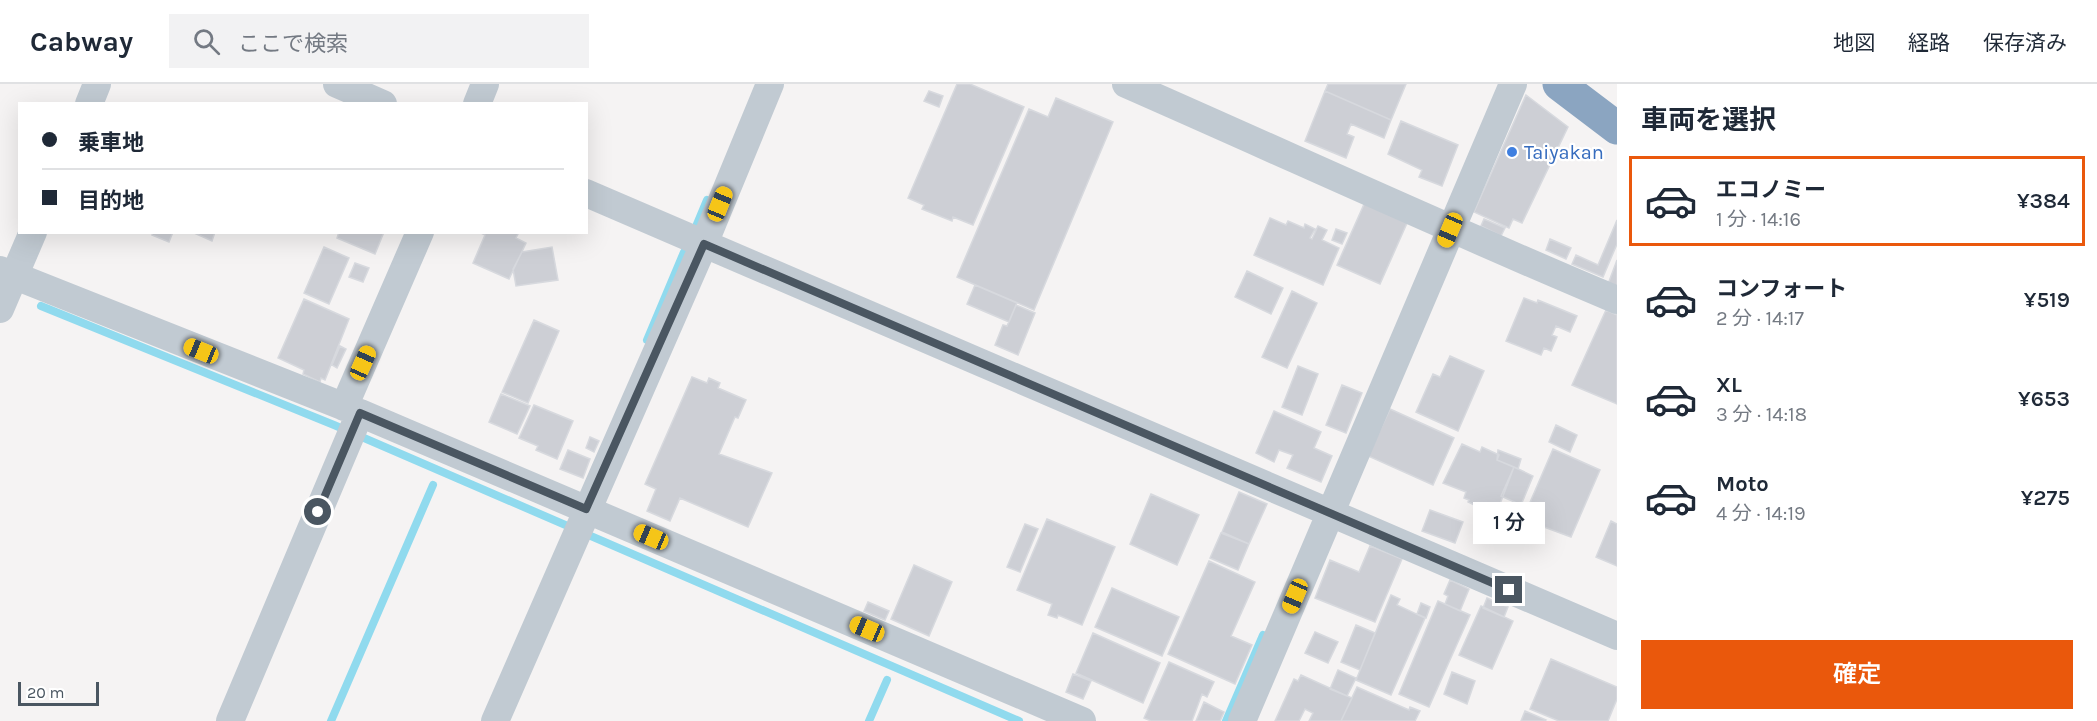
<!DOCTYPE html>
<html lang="ja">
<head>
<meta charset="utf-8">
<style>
	body { margin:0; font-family:Karla,"Noto Sans JP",sans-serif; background:#f2f2f3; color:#1f2937; height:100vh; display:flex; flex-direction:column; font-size:22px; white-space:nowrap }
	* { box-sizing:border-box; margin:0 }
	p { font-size:20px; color:#747a83 }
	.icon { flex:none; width:33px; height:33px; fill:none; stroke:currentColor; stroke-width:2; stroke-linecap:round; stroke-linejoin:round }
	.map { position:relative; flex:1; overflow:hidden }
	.side { display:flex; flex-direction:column; background:#fff; width:480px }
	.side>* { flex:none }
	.banner { position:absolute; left:18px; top:18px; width:570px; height:132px; border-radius:0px; box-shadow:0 6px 24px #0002; display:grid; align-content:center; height:132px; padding:0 24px; background:#fff }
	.scale { position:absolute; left:18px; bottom:15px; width:81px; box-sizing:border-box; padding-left:6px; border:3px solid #4a5661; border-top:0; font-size:16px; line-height:21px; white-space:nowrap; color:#4a5661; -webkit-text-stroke:4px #fff; paint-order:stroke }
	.end { position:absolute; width:27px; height:27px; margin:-14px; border:8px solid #4a5661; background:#fff; box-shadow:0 0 0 3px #fff }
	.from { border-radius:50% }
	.bubble { position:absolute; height:42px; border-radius:0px; background:#fff; box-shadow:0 6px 24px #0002; font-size:20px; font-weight:600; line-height:42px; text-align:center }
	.car { position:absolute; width:18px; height:36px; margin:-18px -9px; border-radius:8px; box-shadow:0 0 4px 2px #0007; background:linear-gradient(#f5c518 24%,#345 0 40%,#f5c518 0 76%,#345 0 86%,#f5c518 0) }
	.banner b { display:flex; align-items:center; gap:21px; height:57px; font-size:22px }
	.banner b+b { border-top:2px solid #e0e1e3 }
	.banner i { width:15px; height:15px; background:#1f2937 }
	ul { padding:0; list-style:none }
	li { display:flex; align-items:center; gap:18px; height:90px; margin:0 12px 9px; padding:0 12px; border:3px solid transparent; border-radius:0px }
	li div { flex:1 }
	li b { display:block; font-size:22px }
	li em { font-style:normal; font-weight:600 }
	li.on { border-color:#ea580c }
	li>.icon { width:54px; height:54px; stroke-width:1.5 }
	h2 { padding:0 24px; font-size:27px; line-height:72px }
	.button { display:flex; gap:12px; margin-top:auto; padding:12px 24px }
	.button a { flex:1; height:69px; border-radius:0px; background:#ea580c; color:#fff; font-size:24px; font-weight:600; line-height:69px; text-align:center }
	header { display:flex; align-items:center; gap:36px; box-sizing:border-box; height:84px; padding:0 30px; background:#fff; border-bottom:2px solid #e0e1e3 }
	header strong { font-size:28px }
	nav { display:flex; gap:33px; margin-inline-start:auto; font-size:21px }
	.search { width:420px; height:54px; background:#f2f2f3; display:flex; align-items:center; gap:15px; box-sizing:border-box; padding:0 21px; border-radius:0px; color:#747a83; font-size:22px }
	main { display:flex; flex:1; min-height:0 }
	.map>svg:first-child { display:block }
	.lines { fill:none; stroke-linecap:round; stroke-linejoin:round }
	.stream { stroke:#90daee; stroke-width:8 }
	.building { fill:#cdcfd5; stroke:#d7d9de; stroke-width:1.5 }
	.minor { stroke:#c1cad2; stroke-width:28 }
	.highway { stroke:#8ba5c1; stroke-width:33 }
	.route { stroke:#4a5661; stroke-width:8 }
	.shop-dot { fill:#3f7fe0; stroke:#fff; stroke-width:2 }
	.labels { text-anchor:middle; stroke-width:4.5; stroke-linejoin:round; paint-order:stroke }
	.shop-label { font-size:20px; fill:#366cbe; stroke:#fff; text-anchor:start }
</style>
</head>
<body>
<header>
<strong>Cabway</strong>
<div class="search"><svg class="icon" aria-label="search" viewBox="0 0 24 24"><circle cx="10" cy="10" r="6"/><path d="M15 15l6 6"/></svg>ここで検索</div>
<nav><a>地図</a><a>経路</a><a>保存済み</a></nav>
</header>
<main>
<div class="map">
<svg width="1617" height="637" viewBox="0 0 1617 637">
	<rect width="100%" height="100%" fill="#f5f3f3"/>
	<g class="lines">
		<!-- stream -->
		<path class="stream" d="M697 140 707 116
			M41 222 334 341 1019 637
			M647 256 684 168
			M331 637 433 401
			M869 637 887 596
			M1226 637 1263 551"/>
	</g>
	<!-- building -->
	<path class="building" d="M957 0H970L1024 23 973 141 953 133 952 137 922 125 924 121 908 114Z
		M1328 0H1406L1391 36 1325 7Z
		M929 7 943 12 939 23 924 17Z
		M1325 7 1391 36 1384 54 1351 40 1347 50 1354 53 1346 74 1305 57Z
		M1526 11 1568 43 1522 139 1513 135 1509 144 1474 128Z
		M1056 14 1113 38 1034 226 957 193 1029 25 1048 33Z
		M1401 37 1458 61 1442 102 1419 93 1422 86 1388 70Z
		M1365 118 1408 137 1380 200 1337 181Z
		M1270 134 1286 141 1288 137 1304 144 1305 140 1315 145 1310 154 1312 155 1318 142 1327 146 1322 156 1339 164 1323 201 1254 171Z
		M1484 135 1505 144 1501 152 1481 142Z
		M1617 136V160L1603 193 1572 180 1576 171 1598 181Z
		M1336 145 1347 149 1342 160 1332 156Z
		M153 148H173L169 158 152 151Z
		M192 148H215L212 157Z
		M339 148H384L375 170 337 154Z
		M479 148H519L516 154 526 159 509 195 473 179 485 151Z
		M1550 155 1571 164 1566 175 1546 166Z
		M324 163 349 174 329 220 304 209Z
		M552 163 558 196 516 202 513 185 522 168Z
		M1617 176V204L1608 200Z
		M355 179 369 184 363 198 349 193Z
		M1247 187 1283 204 1271 230 1235 213Z
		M975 201 1017 219 1009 238 967 220Z
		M1292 207 1317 219 1287 284 1262 273Z
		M1524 214 1537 219 1538 216 1577 232 1570 248 1556 242 1552 251 1557 253 1551 267 1544 264 1541 271 1506 257Z
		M304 215 349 235 325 296 321 294 320 298 303 290 304 286 278 274Z
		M1016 221 1035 229 1018 271 995 261 1003 241 1007 242Z
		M1606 226 1617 231V320L1572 301Z
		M534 236 559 247 528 319 502 308Z
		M340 262 346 265 337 284 332 281Z
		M1450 272 1484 287 1458 347 1416 328 1433 290 1440 293Z
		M1298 282 1318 290 1302 331 1282 323Z
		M692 293 707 299 709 294 720 299 718 304 746 316 738 334 735 333 719 370 772 389 748 443 680 414 670 437 647 427 656 405 645 400Z
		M1342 301 1362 309 1346 349 1326 341Z
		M501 310 530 322 517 350 489 338Z
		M534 321 573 337 557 375 536 366 538 362 519 354Z
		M1390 325 1454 354 1433 401 1368 372Z
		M1274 327 1321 348 1314 364 1332 372 1321 398 1287 384 1293 371 1279 366 1274 378 1256 369Z
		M1556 341 1577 351 1570 368 1549 358Z
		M590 353 599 357 594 368 586 364Z
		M1462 360 1480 368 1482 363 1499 371 1497 376 1514 383 1497 428 1479 420 1478 423 1468 418 1469 416 1464 414 1466 408 1443 399Z
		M1553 365 1600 386 1571 453 1536 440 1538 436 1525 430Z
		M568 366 590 375 583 394 560 385Z
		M1498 366 1521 375 1518 385 1497 376Z
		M1514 383 1533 392 1521 421 1501 412Z
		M1239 408 1267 420 1249 460 1222 448Z
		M1151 410 1199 431 1177 481 1130 460Z
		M1430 426 1463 438 1455 459 1422 447Z
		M1047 435 1115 463 1082 541 1058 531 1057 534 1048 531 1052 520 1017 506Z
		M1611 437 1617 440V482L1596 473Z
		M1025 440 1038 445 1020 488 1007 483Z
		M1221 449 1249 460 1238 486 1210 474Z
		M1370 462 1402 475 1375 538 1315 514 1330 476 1359 488Z
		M1209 477 1255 498 1231 552 1252 561 1235 600 1168 570Z
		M914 481 952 498 929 552 891 535Z
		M1450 496 1469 505 1460 527 1445 520 1448 512 1444 510Z
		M1112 504 1179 533 1162 572 1095 543Z
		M1391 511 1400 515 1397 521 1425 534 1391 611 1356 596Z
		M1487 514 1508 523 1504 533 1483 524Z
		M1438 517 1470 531 1429 623 1399 610Z
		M868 518 889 527 885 536 864 527Z
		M1421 519 1430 523 1426 534 1417 530Z
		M1481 522 1513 537 1492 585 1459 571Z
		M1356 541 1375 549 1360 586 1341 578Z
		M1315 548 1338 558 1328 579 1305 569Z
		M1093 549 1160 579 1143 619 1076 589Z
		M1551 575 1617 603V615L1608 637H1559L1530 625Z
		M1169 578 1214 598 1207 613 1202 610 1192 637H1151L1144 634Z
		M1338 586 1356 594 1347 612 1330 605Z
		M1452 588 1475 597 1467 620 1444 610Z
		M1073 590 1091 597 1083 615 1066 608Z
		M1301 591 1352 614 1341 637H1309L1313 629 1305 625 1299 637H1275L1294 595 1298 597Z
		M1357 603 1409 626 1410 623 1420 627 1415 637H1341Z
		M1204 618 1224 628 1220 637H1196Z
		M1525 627 1546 636 1545 637H1521Z"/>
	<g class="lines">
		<!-- minor -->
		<path class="minor" d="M337 0 383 20
			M1126 0C1290 72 1452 147 1617 216
			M89 20 97 0
			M477 20 485 0
			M586 109 1617 552
			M0 186 360 329 1082 637
			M0 225 33 148
			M344 323 420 148
			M230 637 360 329
			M495 637 704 160 770 0
			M1242 637 1513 0"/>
		<!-- highway -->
		<path class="highway" d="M1559 0 1617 44"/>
	</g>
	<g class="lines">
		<!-- route -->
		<path class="route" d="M318 428 360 329 586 425 704 160 1509 506"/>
	</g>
	<!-- markers -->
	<circle class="shop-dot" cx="1512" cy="68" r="6"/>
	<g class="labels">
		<!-- shop labels -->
		<g class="shop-label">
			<text x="1524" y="75">Taiyakan</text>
		</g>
	</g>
</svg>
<div class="scale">20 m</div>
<i class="end from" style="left:318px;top:428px"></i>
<i class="end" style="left:1509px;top:506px"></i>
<div class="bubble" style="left:1473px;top:418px;width:72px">1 分</div>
<i class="car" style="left:720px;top:120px;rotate:22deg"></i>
<i class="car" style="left:1450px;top:146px;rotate:203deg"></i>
<i class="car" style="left:201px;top:267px;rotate:292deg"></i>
<i class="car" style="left:363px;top:279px;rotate:24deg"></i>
<i class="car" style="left:651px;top:453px;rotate:293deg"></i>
<i class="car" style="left:1295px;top:512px;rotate:203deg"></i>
<i class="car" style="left:867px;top:545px;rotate:293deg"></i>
<div class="banner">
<b><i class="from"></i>乗車地</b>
<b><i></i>目的地</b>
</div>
</div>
<section class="side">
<h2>車両を選択</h2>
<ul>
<li class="on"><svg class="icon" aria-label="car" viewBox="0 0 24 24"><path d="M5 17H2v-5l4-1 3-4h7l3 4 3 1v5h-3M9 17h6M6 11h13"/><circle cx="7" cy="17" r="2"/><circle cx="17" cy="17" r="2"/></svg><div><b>エコノミー</b><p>1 分 · 14:16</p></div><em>¥384</em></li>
<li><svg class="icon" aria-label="car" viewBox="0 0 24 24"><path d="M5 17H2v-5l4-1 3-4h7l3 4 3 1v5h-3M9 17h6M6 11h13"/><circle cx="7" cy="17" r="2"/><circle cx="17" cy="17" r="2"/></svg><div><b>コンフォート</b><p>2 分 · 14:17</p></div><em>¥519</em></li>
<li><svg class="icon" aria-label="car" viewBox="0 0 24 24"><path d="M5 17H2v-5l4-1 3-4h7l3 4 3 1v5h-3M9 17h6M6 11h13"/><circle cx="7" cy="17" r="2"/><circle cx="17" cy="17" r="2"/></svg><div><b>XL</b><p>3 分 · 14:18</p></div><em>¥653</em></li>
<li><svg class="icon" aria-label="car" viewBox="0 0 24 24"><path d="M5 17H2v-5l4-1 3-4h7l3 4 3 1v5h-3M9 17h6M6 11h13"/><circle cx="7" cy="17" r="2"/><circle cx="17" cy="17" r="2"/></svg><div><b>Moto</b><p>4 分 · 14:19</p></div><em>¥275</em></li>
</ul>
<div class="button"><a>確定</a></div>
</section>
</main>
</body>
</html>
